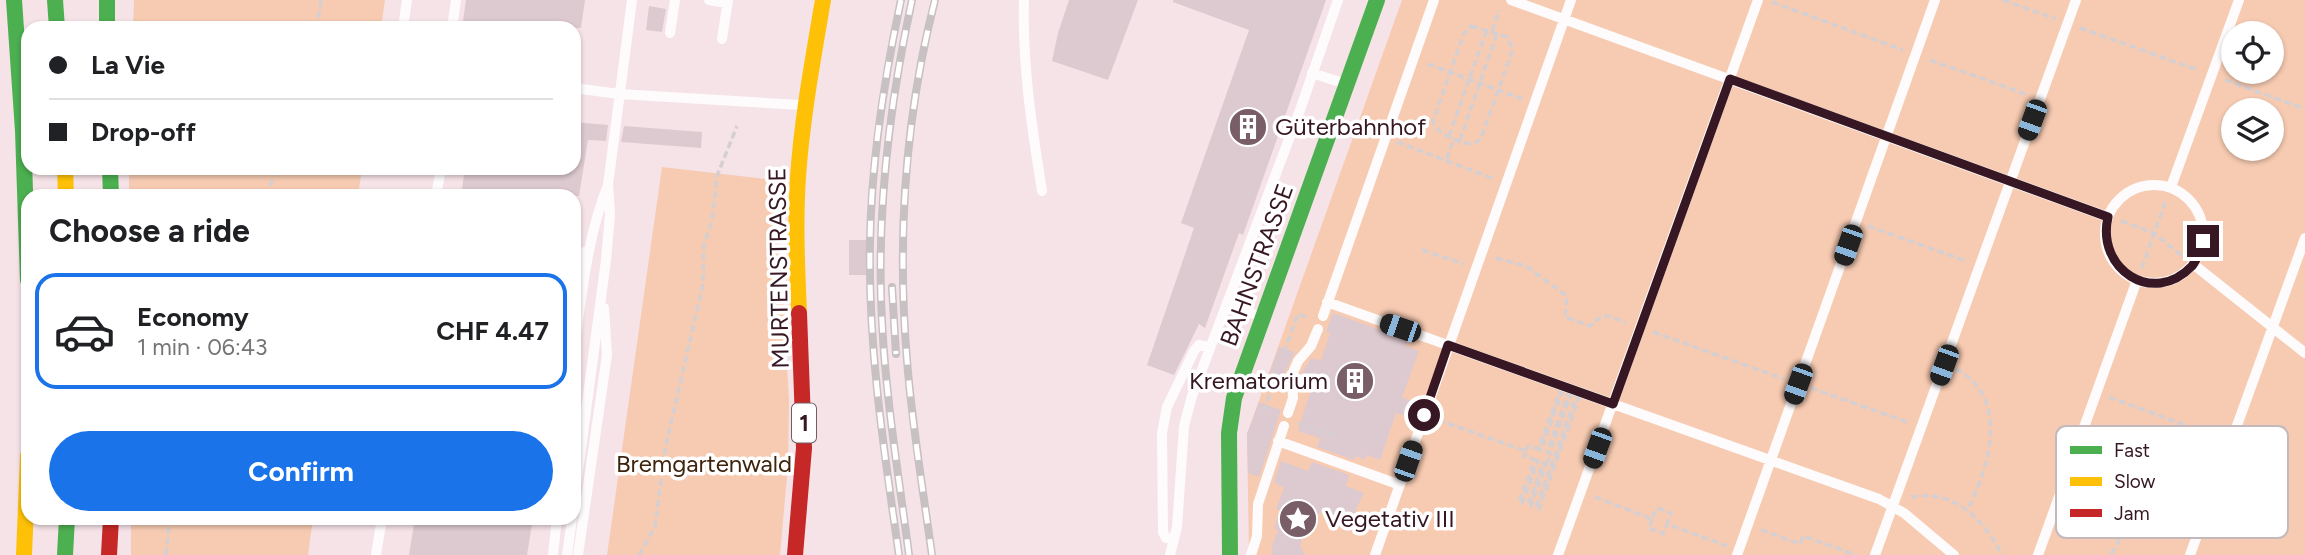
<!DOCTYPE html>
<html lang="en">
<head>
<meta charset="utf-8">
<style>
	body { margin:0; font-family:Figtree,sans-serif; background:#f2f2f2; color:#202124; height:100vh; display:flex; flex-direction:column; font-size:26px; white-space:nowrap }
	* { box-sizing:border-box; margin:0 }
	p { font-size:23px; color:#757577 }
	.icon { flex:none; width:38px; height:38px; fill:none; stroke:currentColor; stroke-width:2; stroke-linecap:round; stroke-linejoin:round }
	.map { position:relative; flex:1; overflow:hidden }
	.drawer { position:absolute; left:21px; top:189px; width:560px; height:336px; display:flex; flex-direction:column; background:#fff; border-radius:21px; box-shadow:0 2px 5px #0004 }
	.drawer>* { flex:none }
	.hud { position:absolute; left:21px; top:21px; width:560px; height:154px; border-radius:21px; box-shadow:0 2px 5px #0004; display:grid; align-content:center; height:154px; padding:0 28px; background:#fff }
	.tools { position:absolute; left:2221px; top:21px; display:grid; gap:14px }
	.tools a { display:grid; place-items:center; width:63px; height:63px; border-radius:50%; background:#fff; box-shadow:0 2px 5px #0004; font-size:35px }
	.end { position:absolute; width:32px; height:32px; margin:-16px; border:9px solid #361723; background:#fff; box-shadow:0 0 0 4px #fff }
	.from { border-radius:50% }
	.car { position:absolute; width:21px; height:42px; margin:-21px -10px; border-radius:9px; box-shadow:0 0 5px 2px #0007; background:linear-gradient(#222 24%,#8ab4d8 0 40%,#222 0 76%,#8ab4d8 0 86%,#222 0) }
	.hud b { display:flex; align-items:center; gap:24px; height:66px; font-size:26px }
	.hud b+b { border-top:2px solid #e0e0e0 }
	.hud i { width:18px; height:18px; background:#202124 }
	ul { padding:0; list-style:none }
	li { display:flex; align-items:center; gap:21px; height:116px; margin:0 14px 10px; padding:0 14px; border:4px solid #e0e0e0; border-radius:21px }
	li div { flex:1 }
	li b { display:block; font-size:26px }
	li em { font-style:normal; font-weight:700 }
	li.current { border-color:#1a73e8 }
	li>.icon { width:63px; height:63px; stroke-width:1.5 }
	h2 { padding:0 28px; font-size:32px; line-height:84px }
	.cta { display:flex; gap:14px; margin-top:auto; padding:14px 28px }
	.cta a { flex:1; height:80px; border-radius:42px; background:#1a73e8; color:#fff; font-size:28px; font-weight:700; line-height:80px; text-align:center }
	.map>svg:first-child { display:block }
	.green { fill:#f7cbb2; fill-rule:evenodd }
	.building { fill:#ddc9d0 }
	.lines { fill:none; stroke-linecap:round; stroke-linejoin:round }
	.path { stroke:#d6cfd1; stroke-width:3.5; stroke-dasharray:7 3.5; stroke-linecap:butt }
	.lane { stroke:#fefbfc; stroke-width:10 }
	.fast { stroke:#4caf50; stroke-width:16 }
	.slow { stroke:#ffc107; stroke-width:16 }
	.jam { stroke:#c62828; stroke-width:16 }
	.rail-casing { stroke:#c7c1c3; stroke-width:8 }
	.rail { stroke:#fff; stroke-width:5; stroke-dasharray:16; stroke-linecap:butt }
	.route { stroke:#361723; stroke-width:9 }
	.labels { text-anchor:middle; stroke-width:7; stroke-linejoin:round; paint-order:stroke }
	.shield { fill:#fff; stroke:#725d65; stroke-width:2 }
	.shield-label { font-size:23px; font-weight:bold; fill:#361723 }
	.poi-label { font-size:24px; fill:#361723; stroke:#fff; text-anchor:start }
	.street-label { font-size:24px; fill:#361723; stroke:#fff }
	.park-label { font-size:24px; fill:#3f240d; stroke:#fff }
	.key { fill:#fff; stroke:#c3b9bd; stroke-width:2 }
	.key-label { font-size:19px; fill:#361723 }
</style>
</head>
<body>
<div class="map">
<svg width="2305" height="555" viewBox="0 0 2305 555">
	<rect width="100%" height="100%" fill="#f6e3e8"/>
	<!-- green -->
	<path class="green" d="M134 0H385L381 28H133Z
		M1402 0H2305V555H1249L1247 434ZM2233 33H2272V72H2233ZM2233 110H2272V149H2233Z
		M662 167 776 180 789 399 788 466 780 555H607Z
		M129 168H362L358 196H129Z
		M131 518H313L308 555H131Z"/>
	<!-- building -->
	<path class="building" d="M466 0H585L581 28H462Z
		M1069 0H1138L1108 80 1052 61 1058 33Z
		M1173 0H1326L1243 235 1239 233 1205 328 1199 324 1174 375 1147 365 1194 228 1181 223 1249 30 1173 2Z
		M649 6 666 9 662 32 646 30Z
		M574 122 608 125 606 141 588 140 579 196H461L465 168H574Z
		M624 126 702 132 701 148 621 142Z
		M849 240H867V275H849Z
		M1333 313 1408 340 1406 346 1419 351 1402 397 1414 402 1408 417 1396 413 1380 460 1367 455 1365 460 1356 456 1354 460 1317 447 1320 438 1298 431 1311 389 1300 385V376L1311 358 1321 361 1330 333 1326 332Z
		M1279 347 1295 352 1285 372 1284 380 1269 375Z
		M1259 402 1281 410 1259 477 1248 473 1247 434Z
		M1281 461 1308 471 1312 462 1349 475 1346 486 1364 493 1351 519 1341 515 1339 519 1323 512 1308 519 1300 546 1305 555H1271L1273 550 1271 549 1278 530 1274 529 1280 510 1276 509 1284 488 1274 482Z
		M415 518H533L527 555H409Z"/>
	<g class="lines">
		<!-- path -->
		<path class="path" d="M2003 0 2056 19
			M1772 2 1903 50
			M1471 26 1507 37 1513 49 1482 135C1480 139 1479 142 1474 143 1462 146 1436 133 1433 121L1464 33Z
			M317 28 321 0
			M2080 28 2198 70
			M1492 31 1499 10
			M1930 60 2028 95
			M1428 64 1522 99
			M2225 80 2305 109
			M1449 136 1487 29
			M1460 140 1497 33
			M1397 142 1494 179
			M1447 159 1454 138
			M267 196 276 168
			M2121 221 2154 233 2183 257
			M1868 226 1966 261
			M1422 250 1464 264
			M1496 258 1526 266 1567 296 1565 317 1590 326C1606 311 1606 315 1626 323
			M2142 268 2166 200
			M1653 332 1784 379
			M1284 352 1298 314 1308 318
			M1956 369C2010 397 1990 467 1967 510
			M1811 388 1910 423
			M1560 391 1562 392 1541 450 1538 449Z
			M1568 394 1571 395 1549 453 1547 452Z
			M1576 397 1579 398 1539 509 1536 508Z
			M2109 397 2220 438
			M1264 411 1276 376
			M1438 420 1526 451 1524 456 1535 460
			M1298 423 1334 436
			M2093 443C2106 449 2122 456 2128 470 2137 491 2124 538 2110 555
			M1526 451 1528 446 1538 449
			M1535 460 1538 461 1522 503 1519 502Z
			M1543 463 1546 464 1531 506 1528 505Z
			M1546 464 1551 454 1549 453
			M1595 497 1652 519 1657 508 1671 513 1667 524 1727 546
			M1911 497C1955 489 1983 519 2002 555
			M1652 519 1649 528 1663 534 1667 524
			M1761 530 1800 544 1803 536 1856 555
			M166 555 170 518
			M639 555 655 527 665 449 703 284 704 244 712 221 717 176 737 126"/>
		<!-- lane -->
		<path class="lane" d="M709 0 727 3
			M1024 0C1022 64 1032 128 1042 191
			M1511 0 2108 217
			M403 28 407 0
			M452 28 456 0
			M670 33 675 0
			M722 39 728 0
			M1312 73 1346 84
			M574 88 619 94 800 105
			M608 185 632 0
			M2105 234a49 49 0 1 1 98 0a49 49 0 1 1-98 0Z
			M2171 187 2239 0
			M436 196 441 168
			M2193 264 2305 353
			M574 290 584 252
			M1327 302 1879 499 1904 513 1954 555
			M1227 303 1261 317
			M1323 316 1434 0
			M574 349C582 294 587 237 608 185L610 214 606 260 574 501
			M1288 413 1293 398 1292 375 1298 361 1311 346 1318 329
			M1278 441 1400 485
			M1174 540 1166 538 1163 532 1162 433 1167 407 1194 351 1199 345 1210 347
			M376 555 382 518
			M553 555 557 518
			M567 555 572 518
			M578 555 607 355 604 308
			M1170 555 1177 527 1184 426 1192 396 1300 110 1338 0
			M1251 555 1257 536 1258 504 1284 426
			M1375 555 1571 0
			M1558 555 1758 0
			M1737 555 1935 0
			M1875 555 2076 0
			M2038 555 2137 280
			M2190 555 2305 238"/>
		<!-- fast -->
		<path class="fast" d="M14 0 23 131 28 280
			M55 0 57 28
			M107 0V28
			M110 168 111 196
			M65 555 67 518
			M1230 555 1229 433 1234 398 1377 0"/>
		<!-- slow -->
		<path class="slow" d="M65 168 66 196
			M799 313C797 268 795 222 798 177 802 118 813 59 823 0
			M24 555 28 456"/>
		<!-- jam -->
		<path class="jam" d="M109 555 111 518
			M795 555 804 448 799 313"/>
		<!-- rail casing -->
		<g class="rail-casing">
			<path id="rail" d="M892 287 896 354
				M899 555C884 451 868 348 870 243 871 161 884 80 901 0
				M909 555C899 478 886 400 882 322 876 214 889 106 912 0
				M932 555C923 490 912 425 907 360 897 240 905 117 935 0"/>
		</g>
		<!-- rail -->
		<use href="#rail" class="rail"/>
	</g>
	<g class="lines">
		<!-- route -->
		<path class="route" d="M1424 415 1448 345 1613 404 1730 79 2108 217C2096 269 2153 307 2192 266 2198 259 2200 249 2203 241"/>
	</g>
	<!-- icons -->
	<defs>
		<g id="building-disc" transform="scale(2.0125)"><circle r="9.5" fill="#795e68" stroke="#fff"/><path d="M-4-6H4V6H1V3H-1V6H-4ZM-2.5-4.3h1.7v1.8h-1.7ZM.8-4.3h1.7v1.8H.8ZM-2.5-1h1.7V.8h-1.7ZM.8-1h1.7V.8H.8Z" fill="#fff"/></g>
		<g id="sight-disc" transform="scale(2.0125)"><circle r="9.5" fill="#795e68" stroke="#fff"/><path d="M0-6L1.8-2.2L6-1.7L2.9 1.2L3.7 5.4L0 3.3L-3.7 5.4L-2.9 1.2L-6-1.7L-1.8-2.2Z" fill="#fff"/></g>
	</defs>
	<g fill-rule="evenodd">
		<use href="#building-disc" x="1248" y="127"/>
		<use href="#building-disc" x="1355" y="381"/>
		<use href="#sight-disc" x="1298" y="519"/>
	</g>
	<g class="labels">
		<!-- shield labels -->
		<rect class="shield" x="792" y="403.5" width="24" height="39" rx="5"/>
		<g class="shield-label">
			<text x="804" y="431">1</text>
		</g>
		<!-- poi labels -->
		<g class="poi-label">
			<text x="1275" y="135">Güterbahnhof</text>
			<text x="1328" y="389" text-anchor="end">Krematorium</text>
			<text x="1325" y="527">Vegetativ III</text>
		</g>
		<!-- street labels -->
		<g class="street-label">
			<text transform="translate(1257 265) rotate(-70)" y="8">BAHNSTRASSE</text>
			<text transform="translate(779 268) rotate(-91)" y="8">MURTENSTRASSE</text>
		</g>
		<!-- park labels -->
		<g class="park-label">
			<text x="704" y="472">Bremgartenwald</text>
		</g>
	</g>
	<!-- legend -->
	<rect x="2056" y="426" width="232" height="112" rx="10" class="key"/>
	<rect x="2070" y="446" width="32" height="8" fill="#4caf50"/>
	<rect x="2070" y="477" width="32" height="9" fill="#ffc107"/>
	<rect x="2070" y="509" width="32" height="8" fill="#c62828"/>
	<g class="key-label">
		<text x="2114" y="457">Fast</text>
		<text x="2114" y="488">Slow</text>
		<text x="2114" y="520">Jam</text>
	</g>
</svg>
<div class="tools">
<a><svg class="icon" aria-label="locate" viewBox="0 0 24 24"><circle cx="12" cy="12" r="6"/><path d="M12 2v4M12 18v4M2 12h4M18 12h4"/></svg></a>
<a><svg class="icon" aria-label="layers" viewBox="0 0 24 24"><path d="M12 4l9 5-9 5-9-5zM3 14l9 5 9-5"/></svg></a>
</div>
<i class="end from" style="left:1424px;top:415px"></i>
<i class="end" style="left:2203px;top:241px"></i>
<i class="car" style="left:2032px;top:120px;rotate:200deg"></i>
<i class="car" style="left:1848px;top:245px;rotate:199deg"></i>
<i class="car" style="left:1400px;top:328px;rotate:289deg"></i>
<i class="car" style="left:1944px;top:365px;rotate:200deg"></i>
<i class="car" style="left:1798px;top:384px;rotate:200deg"></i>
<i class="car" style="left:1597px;top:448px;rotate:200deg"></i>
<i class="car" style="left:1408px;top:461px;rotate:19deg"></i>
<div class="hud">
<b><i class="from"></i>La Vie</b>
<b><i></i>Drop-off</b>
</div>
<section class="drawer">
<h2>Choose a ride</h2>
<ul>
<li class="current"><svg class="icon" aria-label="car" viewBox="0 0 24 24"><path d="M5 17H2v-5l4-1 3-4h7l3 4 3 1v5h-3M9 17h6M6 11h13"/><circle cx="7" cy="17" r="2"/><circle cx="17" cy="17" r="2"/></svg><div><b>Economy</b><p>1 min · 06:43</p></div><em>CHF 4.47</em></li>
</ul>
<div class="cta"><a>Confirm</a></div>
</section>
</div>
</body>
</html>
